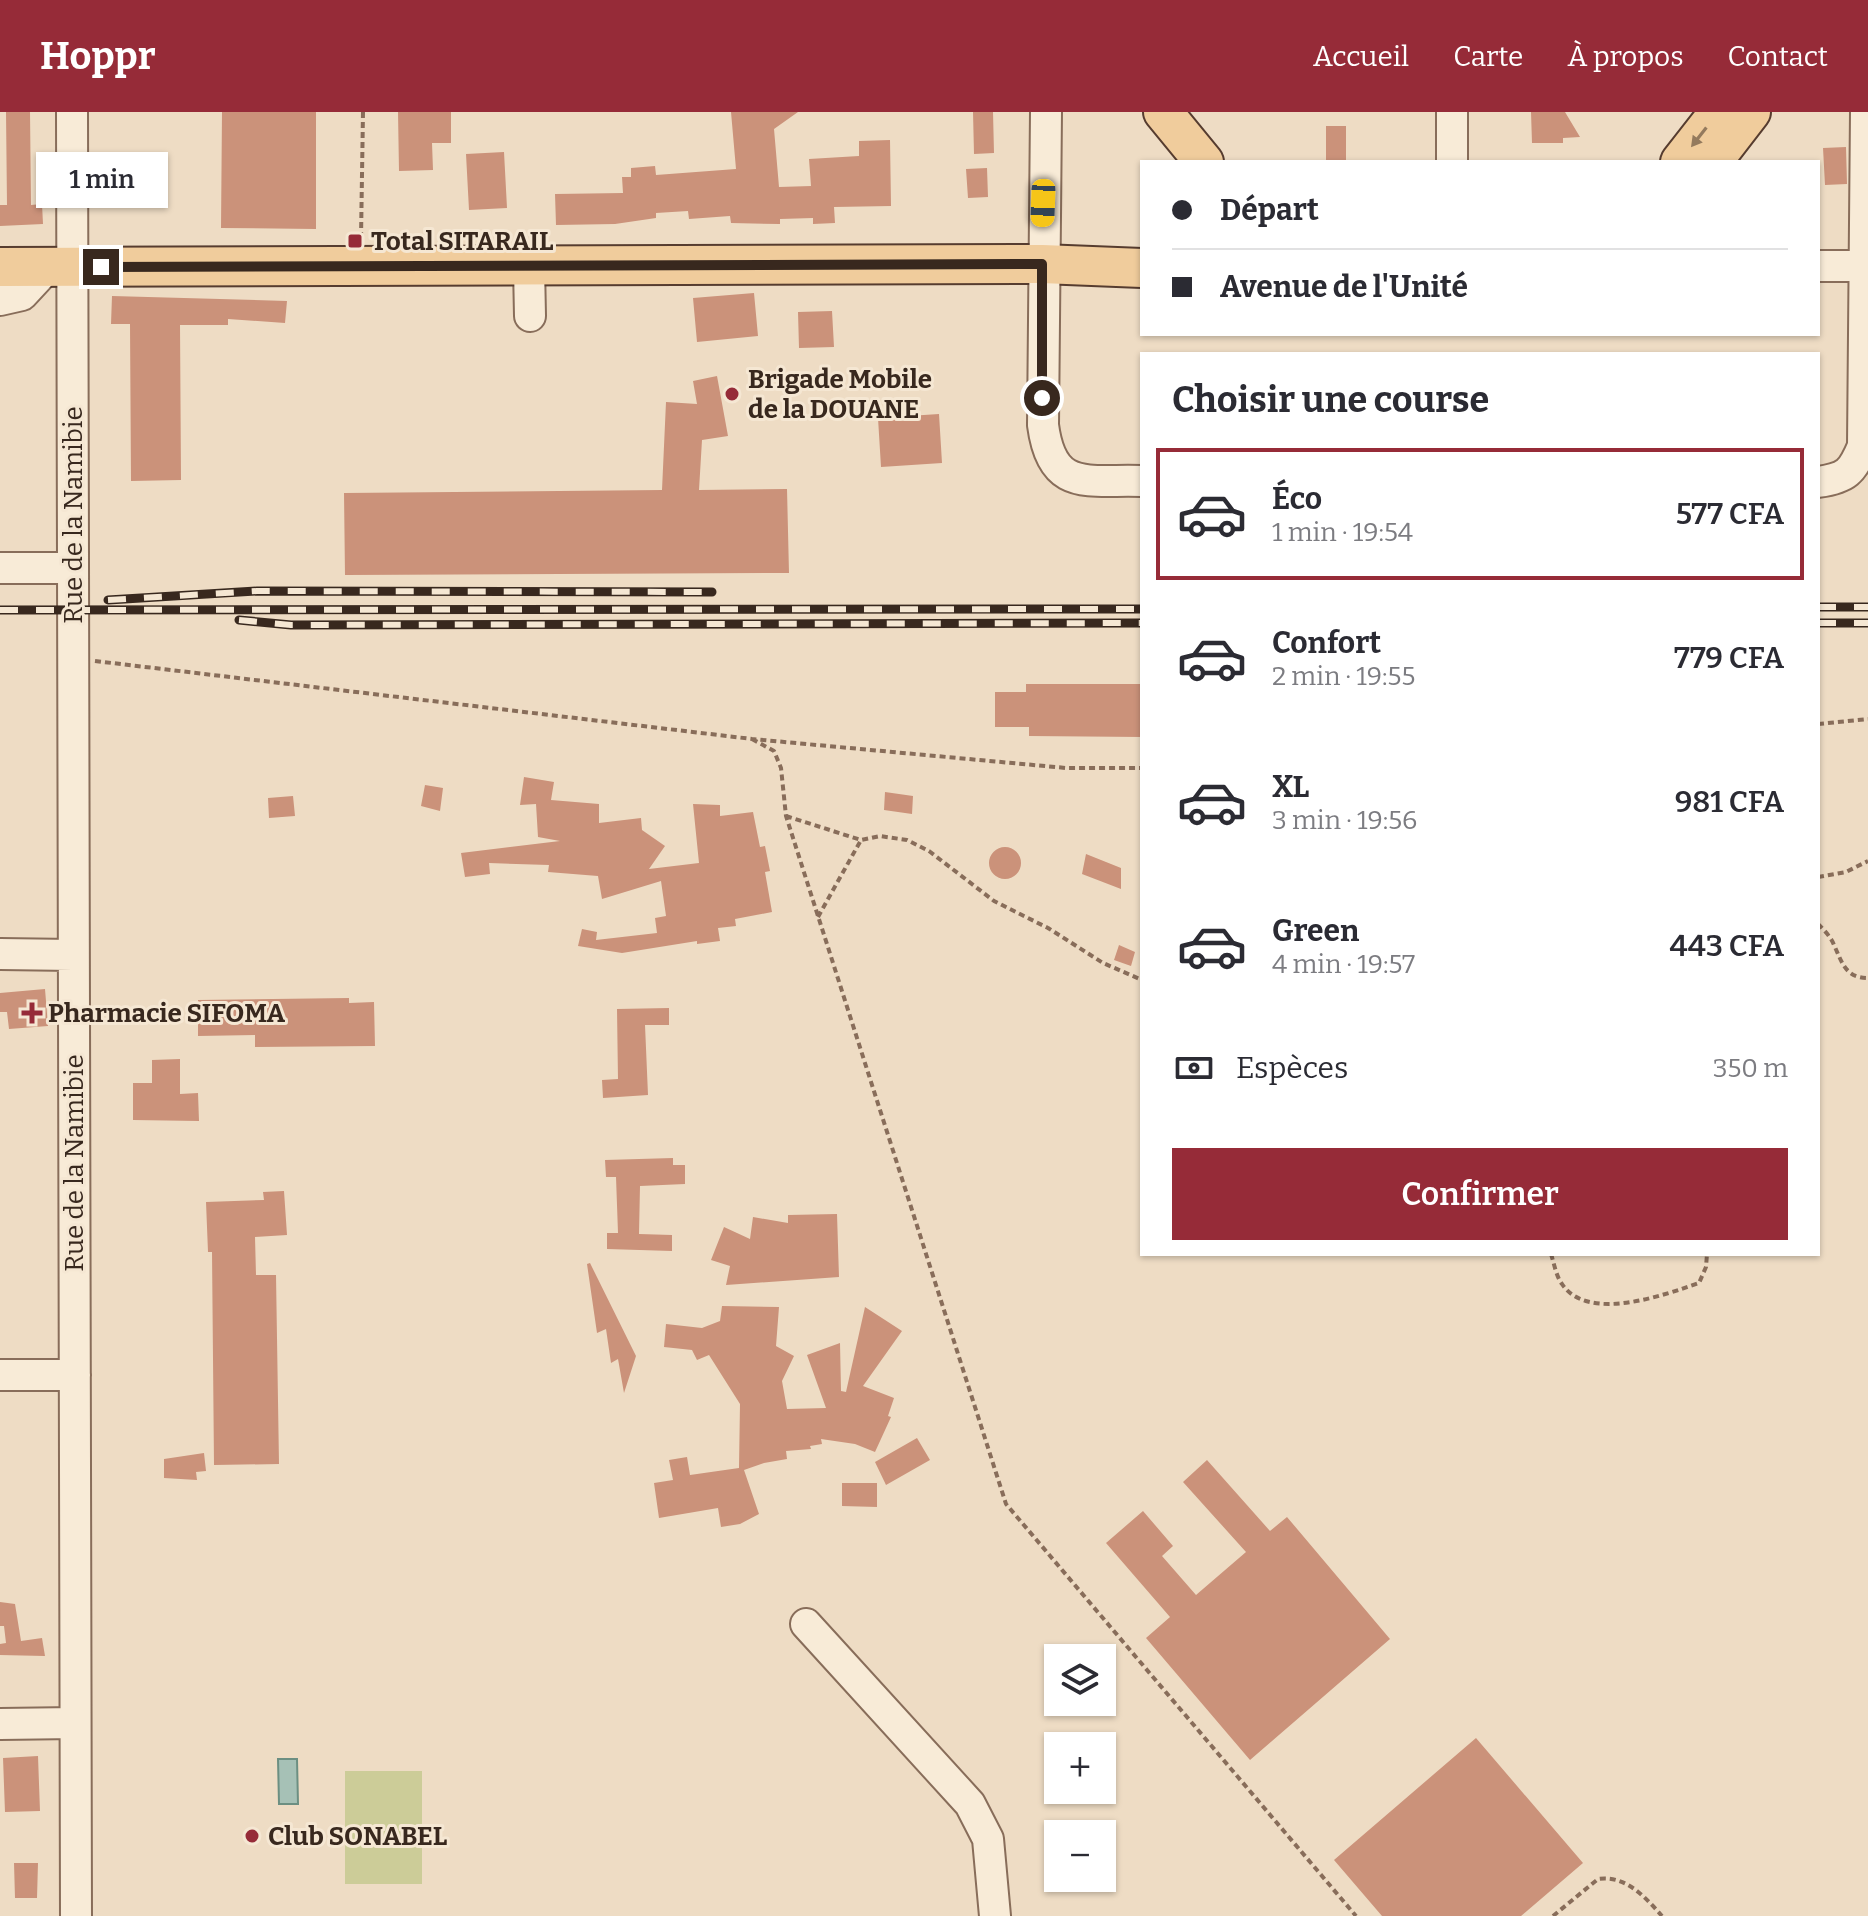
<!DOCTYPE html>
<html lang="fr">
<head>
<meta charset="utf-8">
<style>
	body { margin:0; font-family:Bitter,serif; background:#f2f2f3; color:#2b2b33; height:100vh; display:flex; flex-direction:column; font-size:30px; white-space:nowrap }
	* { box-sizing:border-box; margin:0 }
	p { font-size:26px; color:#7c7c81 }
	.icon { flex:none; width:44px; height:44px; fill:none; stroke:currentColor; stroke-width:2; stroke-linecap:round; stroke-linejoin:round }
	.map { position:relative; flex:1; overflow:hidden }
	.side { position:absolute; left:1140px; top:240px; width:680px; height:904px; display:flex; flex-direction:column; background:#fff; border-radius:0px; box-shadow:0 2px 6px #0004 }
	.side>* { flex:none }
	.banner { position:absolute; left:1140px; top:48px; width:680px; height:176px; border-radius:0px; box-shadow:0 2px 6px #0004; display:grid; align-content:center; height:176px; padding:0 32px; background:#fff }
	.tools { position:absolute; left:1044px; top:1532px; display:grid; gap:16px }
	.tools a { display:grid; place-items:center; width:72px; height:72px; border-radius:0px; background:#fff; box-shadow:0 2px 6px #0004; font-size:40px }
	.end { position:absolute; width:36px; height:36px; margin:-18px; border:10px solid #38281e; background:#fff; box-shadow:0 0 0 4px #fff }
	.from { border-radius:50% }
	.bubble { position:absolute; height:56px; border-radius:0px; background:#fff; box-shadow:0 2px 6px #0004; font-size:26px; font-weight:600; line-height:56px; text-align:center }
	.car { position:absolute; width:24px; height:48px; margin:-24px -12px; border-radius:10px; box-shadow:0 0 6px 2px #0007; background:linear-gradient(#f5c518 24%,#345 0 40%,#f5c518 0 76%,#345 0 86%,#f5c518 0) }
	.banner b { display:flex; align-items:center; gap:28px; height:76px; font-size:30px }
	.banner b+b { border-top:2px solid #e1e1e2 }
	.banner i { width:20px; height:20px; background:#2b2b33 }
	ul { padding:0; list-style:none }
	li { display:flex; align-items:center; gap:24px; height:132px; margin:0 16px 12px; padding:0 16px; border:4px solid transparent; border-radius:0px }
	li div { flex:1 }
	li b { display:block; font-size:30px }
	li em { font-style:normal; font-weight:600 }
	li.active { border-color:#962b38 }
	li>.icon { width:72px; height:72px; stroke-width:1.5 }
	h2 { padding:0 32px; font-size:36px; line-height:96px }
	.pay { display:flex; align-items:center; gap:20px; height:88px; padding:0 32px; font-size:30px }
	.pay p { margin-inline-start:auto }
	.primary-button { display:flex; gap:16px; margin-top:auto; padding:16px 32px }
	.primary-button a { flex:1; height:92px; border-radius:0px; background:#962b38; color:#fff; font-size:32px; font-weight:600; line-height:92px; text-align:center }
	header { display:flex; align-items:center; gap:48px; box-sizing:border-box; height:112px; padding:0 40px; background:#962b38; color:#fff }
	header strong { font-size:38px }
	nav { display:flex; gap:44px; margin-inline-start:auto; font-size:28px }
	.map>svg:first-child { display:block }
	.green { fill:#cccc98 }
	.water { fill:#a6c1b6; stroke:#6c8f82; stroke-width:2 }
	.building { fill:#cb927a }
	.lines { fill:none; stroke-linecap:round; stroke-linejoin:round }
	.minor-casing { stroke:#886d5a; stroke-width:34 }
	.major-casing { stroke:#563c2f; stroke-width:42 }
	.path { stroke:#886d5a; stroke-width:4; stroke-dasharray:6 4; stroke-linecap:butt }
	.minor { stroke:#f8ebd7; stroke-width:30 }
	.major { stroke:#f0cc9c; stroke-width:38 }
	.rail-casing { stroke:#38281e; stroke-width:9 }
	.rail { stroke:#f5e7d3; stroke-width:6; stroke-dasharray:18; stroke-linecap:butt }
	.oneway { fill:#947a5d }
	.route { stroke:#38281e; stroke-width:10 }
	.poi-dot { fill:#962b38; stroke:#f5e7d3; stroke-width:3 }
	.labels { text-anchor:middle; stroke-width:6; stroke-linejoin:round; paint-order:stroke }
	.poi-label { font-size:26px; font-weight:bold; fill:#38281e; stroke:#f5e7d3; text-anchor:start }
	.street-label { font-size:26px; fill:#38281e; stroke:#f5e7d3 }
</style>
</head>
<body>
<header>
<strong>Hoppr</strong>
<nav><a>Accueil</a><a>Carte</a><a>À propos</a><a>Contact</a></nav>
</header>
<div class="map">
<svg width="1868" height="1804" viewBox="0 0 1868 1804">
	<rect width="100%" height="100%" fill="#eedcc4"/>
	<!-- green -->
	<path class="green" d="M345 1659H422V1772H345Z"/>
	<!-- water -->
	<path class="water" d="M278 1647H297L298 1692H279Z"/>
	<!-- building -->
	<path class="building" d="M6 0H30L31 93 42 92 43 112 0 114V93H7Z
		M222 0H316V117L221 116Z
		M398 0H451V31H432L433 58 399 59Z
		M731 0H798L774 17 779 75 811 74 809 47 859 44V29L890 28 891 94 834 95 835 111 813 112V106L780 107V112L731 111 730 104 689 107 688 99 656 101V106L615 112 556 113 555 82 623 81 622 65H631V56L655 54 656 63 736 57Z
		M973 0H993L994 41 974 42Z
		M1531 0H1565L1580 25 1563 26V31H1532Z
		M1326 14H1346V50H1326Z
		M1846 35 1847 72 1825 73 1823 36Z
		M504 40 507 96 469 98 466 42Z
		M987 56 988 85 968 86 966 57Z
		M754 181 758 224 697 230 693 186Z
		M112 184 287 189 285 211 228 207V213H180L181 368 131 369 130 212H111Z
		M832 199 834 235 799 236 798 200Z
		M717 264 728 324 702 328 699 378 787 377 789 461 345 463 344 381 662 378 666 290 697 292 693 269Z
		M939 302 942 351 881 355 878 306Z
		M1026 572H1142V625L1029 624V615H995V580H1026Z
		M524 665 554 670 551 688 599 692V711L641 706 642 718 665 734 649 757 699 751 693 692 720 693V704L753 700 760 735 765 734 770 759 765 760 772 800 735 807 736 814 718 816 720 829 697 832V829L622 841 578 834 582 817 597 820 596 828 657 821 655 806 666 804 661 769 602 787 598 764 548 760 549 753 489 751 490 762 465 765 461 741 560 729 538 725 536 692 520 693Z
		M425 673 443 676 440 699 421 694Z
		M885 680 913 684 912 702 884 698Z
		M293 684 295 704 269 706 268 686Z
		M989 751a16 16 0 1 1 32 0a16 16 0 1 1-32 0Z
		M1086 742 1121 756V777L1082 762Z
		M1119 833 1135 840 1131 854 1114 848Z
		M45 877 48 914 9 917 7 900H0V881Z
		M349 886V891L374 890 375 934 255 935V923L198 924V888Z
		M669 896V913H645L648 983 603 986 602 968 618 967 617 897Z
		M180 947V982L198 981 199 1009 133 1008V971H152V948Z
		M673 1046V1053H685V1072L640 1074 639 1122 672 1123V1139L607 1137V1121H618L616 1065H606L605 1048Z
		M284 1079 287 1123 255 1125 256 1163H276L279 1352 214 1353 212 1140H208L206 1090 264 1088 263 1080Z
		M837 1102 839 1165 726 1173 730 1154 711 1148 724 1115 750 1127 753 1105 788 1111V1103Z
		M590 1151 636 1244 624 1281 618 1247 611 1251 606 1217 597 1221 587 1152Z
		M722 1194 779 1195 776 1234 794 1244 782 1269 787 1297 826 1296 807 1243 840 1231 841 1279 846 1280 865 1195 902 1219 863 1274 894 1286 888 1304 891 1305 875 1340 855 1332 821 1327 822 1332 810 1334 811 1337 786 1339 787 1347 764 1351 744 1358 759 1402 740 1412 721 1415 718 1396 659 1406 654 1371 673 1368 669 1348 687 1345 690 1363 739 1356 740 1292 709 1243 697 1248 692 1238 664 1235 666 1212 702 1216 720 1209Z
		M917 1326 930 1348 886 1373 875 1350Z
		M204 1341 206 1359 196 1360 197 1368 164 1366V1347Z
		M1207 1348 1270 1419 1287 1405 1390 1527 1250 1648 1146 1526 1170 1505 1106 1431 1143 1399 1173 1434 1162 1444 1196 1483 1246 1440 1183 1370Z
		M842 1371H877V1395L842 1394Z
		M0 1490 15 1492 21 1529 42 1526 45 1544 0 1543V1532L6 1531 4 1514H0Z
		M1476 1626 1583 1751 1521 1804H1382L1334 1748Z
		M38 1644 40 1699 5 1700 3 1646Z
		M14 1751H38L37 1786H15Z"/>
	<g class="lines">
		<!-- minor casing -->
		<g class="minor-casing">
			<path id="minor" d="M72 0 76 1804
				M1046 0 1043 313C1052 381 1087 367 1142 369
				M1452 0V50
				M1818 154H1868
				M529 155 530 204
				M0 188 22 183 48 155
				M1818 370C1847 366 1852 360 1863 334L1866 0
				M0 456H73
				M0 842 73 843
				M0 1263H75
				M806 1512 970 1692 988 1727 995 1804
				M0 1612 75 1611"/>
		</g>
		<!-- major casing -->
		<g class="major-casing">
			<path id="major" d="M1163 0 1204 50
				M1714 48 1751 0
				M1680 50 1719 0
				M0 155 1042 152 1142 156"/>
		</g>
		<!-- path -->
		<path class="path" d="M361 126 363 0
			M95 549 752 627 1066 656H1142
			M1818 612 1868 607
			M752 627 774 639 781 656 786 704 1006 1392 1356 1804
			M786 704 861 728 880 724 907 728 929 739 994 789 1048 816 1103 851 1142 868
			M1818 765 1846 760 1868 749
			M818 805 861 728
			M1818 812C1824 818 1831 825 1834 833 1842 850 1845 866 1868 866
			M1551 1142C1554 1151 1556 1164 1562 1172 1588 1211 1664 1183 1699 1171L1706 1155 1707 1142
			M1553 1804 1598 1767C1626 1763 1645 1785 1662 1804"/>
		<!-- minor -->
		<use href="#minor" class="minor"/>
		<!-- major -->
		<use href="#major" class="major"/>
		<!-- rail casing -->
		<g class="rail-casing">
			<path id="rail" d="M108 488 257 479 712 480
				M1818 495H1868
				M0 498 1142 497
				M239 508 291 513 1142 511
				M1818 511H1868"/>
		</g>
		<!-- rail -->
		<use href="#rail" class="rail"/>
	</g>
	<!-- one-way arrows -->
	<defs><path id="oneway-solid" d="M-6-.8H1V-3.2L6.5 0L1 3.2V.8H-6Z" transform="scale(2)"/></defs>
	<use class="oneway" href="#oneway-solid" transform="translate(1699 25) rotate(128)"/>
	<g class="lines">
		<!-- route -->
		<path class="route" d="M101 155 1042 152V286"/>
	</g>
	<!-- markers -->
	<g class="poi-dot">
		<rect x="347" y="121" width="16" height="16" rx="4"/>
		<circle cx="732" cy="282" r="8"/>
		<path d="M28 889h8v8h8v8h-8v8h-8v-8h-8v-8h8z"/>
		<circle cx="252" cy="1724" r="8"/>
	</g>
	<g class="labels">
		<!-- poi labels -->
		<g class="poi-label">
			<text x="371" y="138">Total SITARAIL</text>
			<text x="748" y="276">Brigade Mobile<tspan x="748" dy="30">de la DOUANE</tspan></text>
			<text x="48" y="910">Pharmacie SIFOMA</text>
			<text x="268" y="1733">Club SONABEL</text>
		</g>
		<!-- street labels -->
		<g class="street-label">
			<text transform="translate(73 403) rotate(-90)" y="9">Rue de la Namibie</text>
			<text transform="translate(74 1051) rotate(-90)" y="9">Rue de la Namibie</text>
		</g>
	</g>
</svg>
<div class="tools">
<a><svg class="icon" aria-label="layers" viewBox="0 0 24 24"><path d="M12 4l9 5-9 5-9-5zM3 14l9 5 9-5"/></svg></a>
<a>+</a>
<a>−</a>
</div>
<i class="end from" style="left:1042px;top:286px"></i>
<i class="end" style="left:101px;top:155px"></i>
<div class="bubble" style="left:36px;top:40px;width:132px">1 min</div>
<i class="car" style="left:1043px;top:91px;rotate:182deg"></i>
<div class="banner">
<b><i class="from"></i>Départ</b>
<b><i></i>Avenue de l'Unité</b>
</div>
<section class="side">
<h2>Choisir une course</h2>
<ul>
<li class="active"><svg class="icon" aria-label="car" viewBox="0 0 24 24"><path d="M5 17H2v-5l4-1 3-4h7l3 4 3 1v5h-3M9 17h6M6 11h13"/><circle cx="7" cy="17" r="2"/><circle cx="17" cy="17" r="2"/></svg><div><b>Éco</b><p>1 min · 19:54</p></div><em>577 CFA</em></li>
<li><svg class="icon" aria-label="car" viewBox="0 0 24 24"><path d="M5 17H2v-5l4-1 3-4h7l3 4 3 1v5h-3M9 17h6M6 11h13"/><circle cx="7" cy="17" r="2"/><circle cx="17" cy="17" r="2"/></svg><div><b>Confort</b><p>2 min · 19:55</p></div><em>779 CFA</em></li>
<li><svg class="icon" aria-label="car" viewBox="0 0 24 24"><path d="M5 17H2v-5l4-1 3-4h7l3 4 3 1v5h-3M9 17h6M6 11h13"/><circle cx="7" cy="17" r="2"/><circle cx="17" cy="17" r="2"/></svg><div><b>XL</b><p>3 min · 19:56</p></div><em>981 CFA</em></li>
<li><svg class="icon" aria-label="car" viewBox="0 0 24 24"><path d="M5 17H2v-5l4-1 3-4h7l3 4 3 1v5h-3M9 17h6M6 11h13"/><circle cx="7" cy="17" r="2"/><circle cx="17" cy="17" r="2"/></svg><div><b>Green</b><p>4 min · 19:57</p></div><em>443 CFA</em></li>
</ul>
<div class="pay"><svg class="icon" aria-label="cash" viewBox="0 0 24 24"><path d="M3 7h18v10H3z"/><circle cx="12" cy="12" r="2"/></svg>Espèces<p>350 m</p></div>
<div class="primary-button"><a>Confirmer</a></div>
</section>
</div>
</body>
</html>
